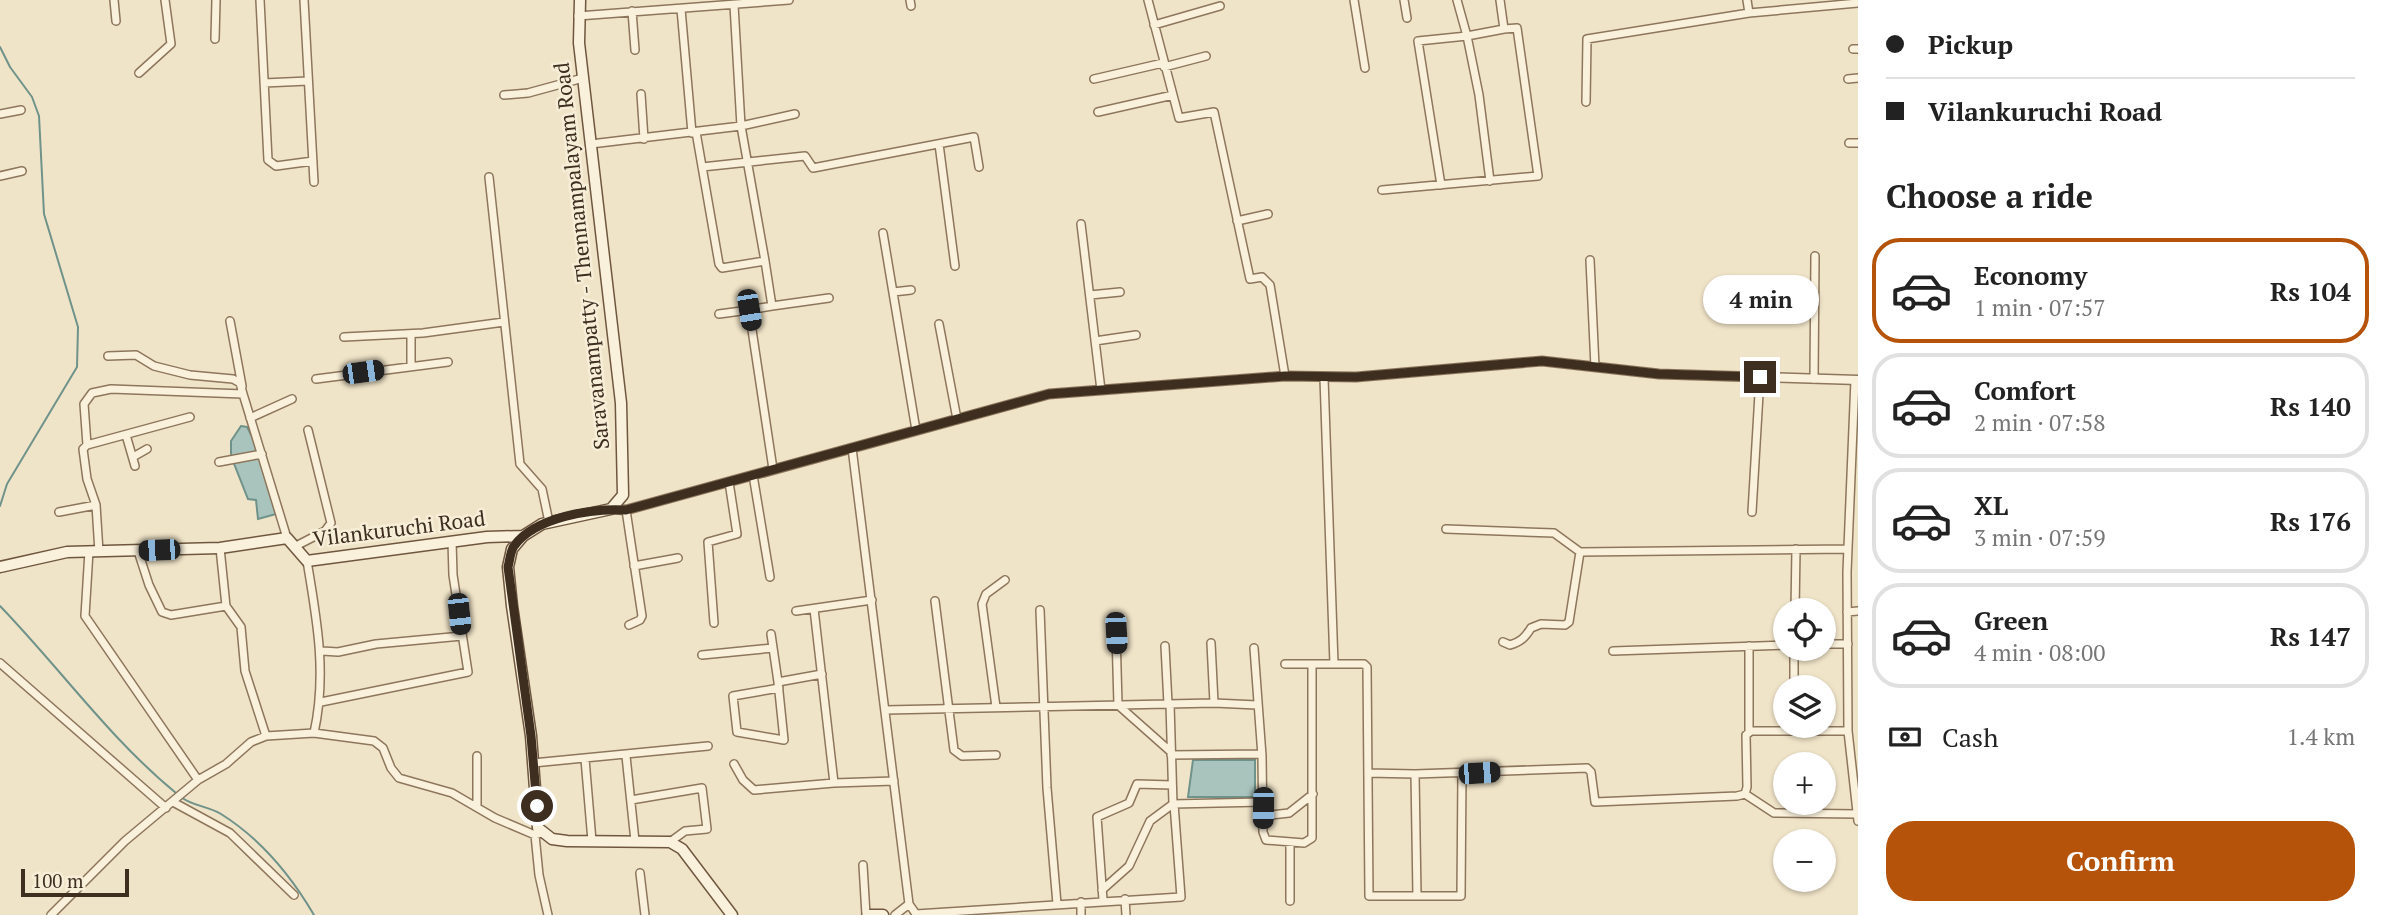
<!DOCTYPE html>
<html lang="en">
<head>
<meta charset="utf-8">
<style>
	body { margin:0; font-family:"PT Serif",serif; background:#f2f2f2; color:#222; height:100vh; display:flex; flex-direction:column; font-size:26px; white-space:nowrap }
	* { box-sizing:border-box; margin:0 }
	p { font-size:23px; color:#767676 }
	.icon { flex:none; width:38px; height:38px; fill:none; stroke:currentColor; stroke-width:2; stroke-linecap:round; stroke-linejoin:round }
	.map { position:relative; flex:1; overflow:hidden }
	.drawer { display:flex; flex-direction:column; background:#fff; width:525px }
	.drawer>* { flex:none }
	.guide { display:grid; align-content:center; height:154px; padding:0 28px; background:#fff }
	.fabs { position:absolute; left:1773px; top:598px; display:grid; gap:14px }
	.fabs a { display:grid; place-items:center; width:63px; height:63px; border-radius:50%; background:#fff; box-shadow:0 2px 5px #0004; font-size:35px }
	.scale { position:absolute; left:21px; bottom:18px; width:108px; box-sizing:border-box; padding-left:7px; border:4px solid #3d2e20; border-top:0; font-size:19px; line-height:24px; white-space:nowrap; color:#3d2e20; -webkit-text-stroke:5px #f7eed8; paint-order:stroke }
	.end { position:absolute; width:32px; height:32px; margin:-16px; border:9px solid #3d2e20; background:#fff; box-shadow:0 0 0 4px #fff }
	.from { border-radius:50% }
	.bubble { position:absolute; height:49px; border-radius:24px; background:#fff; box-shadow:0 2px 5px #0004; font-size:23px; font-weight:800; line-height:49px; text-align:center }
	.car { position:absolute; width:21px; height:42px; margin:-21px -10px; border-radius:9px; box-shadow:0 0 5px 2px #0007; background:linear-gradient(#222 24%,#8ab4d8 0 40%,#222 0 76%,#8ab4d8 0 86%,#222 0) }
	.guide b { display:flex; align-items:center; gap:24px; height:66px; font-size:26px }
	.guide b+b { border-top:2px solid #e0e0e0 }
	.guide i { width:18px; height:18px; background:#222 }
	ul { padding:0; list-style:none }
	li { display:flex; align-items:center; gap:21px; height:105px; margin:0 14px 10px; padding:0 14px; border:4px solid #e0e0e0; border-radius:28px }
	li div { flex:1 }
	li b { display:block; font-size:26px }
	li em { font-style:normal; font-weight:800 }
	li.active { border-color:#b45309 }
	li>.icon { width:63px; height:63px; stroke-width:1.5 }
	h2 { padding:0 28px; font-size:32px; line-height:84px }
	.pay { display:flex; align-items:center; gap:18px; height:77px; padding:0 28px; font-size:26px }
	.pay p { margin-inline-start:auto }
	.action { display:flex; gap:14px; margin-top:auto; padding:14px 28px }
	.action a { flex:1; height:80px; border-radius:28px; background:#b45309; color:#fff; font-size:28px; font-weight:800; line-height:80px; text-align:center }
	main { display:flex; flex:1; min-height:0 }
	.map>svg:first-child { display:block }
	.water { fill:#a9c4bc; stroke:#6f938a; stroke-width:2 }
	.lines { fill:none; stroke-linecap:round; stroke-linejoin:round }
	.stream { stroke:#6f938a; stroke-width:2 }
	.minor-casing { stroke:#8d765c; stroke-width:10 }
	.tertiary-casing { stroke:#8d765c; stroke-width:11 }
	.secondary-casing { stroke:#6f573f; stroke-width:13 }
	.minor { stroke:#faf1dc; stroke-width:7 }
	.tertiary { stroke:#faf1dc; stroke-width:8 }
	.secondary { stroke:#faf1dc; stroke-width:10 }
	.route { stroke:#3d2e20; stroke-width:9 }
	.labels { text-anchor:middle; stroke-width:5; stroke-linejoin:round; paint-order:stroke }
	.street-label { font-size:21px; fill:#3d2e20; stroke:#f7eed8 }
</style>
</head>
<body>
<main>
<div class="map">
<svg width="1858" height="915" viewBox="0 0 1858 915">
	<rect width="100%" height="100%" fill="#f0e4c8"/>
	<!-- water -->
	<path class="water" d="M241 426 247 427 256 444 276 514 258 519 256 500 248 499 231 456V441Z
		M1193 760H1255V797H1188Z"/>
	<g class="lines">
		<!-- stream -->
		<path class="stream" d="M0 47 10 67 32 97 39 116 44 214 78 327 77 367 7 484 0 506
			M0 606C60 668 109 738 176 793
			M181 797C192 806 208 806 221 814 261 839 290 874 314 915"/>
		<!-- minor casing -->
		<g class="minor-casing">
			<path id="minor" d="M114 0 116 21
				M260 0 268 160 276 166 313 161
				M304 0 314 182
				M910 0 911 6
				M1148 0 1179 118 1214 112 1250 279 1262 277 1270 285 1285 376
				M1354 0 1365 68
				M1404 0 1407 18
				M1747 0 1749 13 1858 3
				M734 5 741 126 795 114
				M681 9 692 133
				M632 11 635 50
				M578 16 789 0
				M1154 25 1220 6
				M215 39 216 0
				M1853 49H1858
				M1164 67 1206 56
				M139 73 171 44 165 0
				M1094 79 1163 63
				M1848 79 1858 78
				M264 83 308 81
				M641 94 644 139
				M504 95 528 93 583 78
				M1586 102 1587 39 1749 13
				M1098 112 1173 95
				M0 114 21 110
				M1849 143H1858
				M591 144 741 126 765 261 722 268 719 264 696 132
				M939 144 955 266
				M702 167 805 156 813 168 974 137 979 167
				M0 176 22 171
				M489 177 520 464 542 489 549 522
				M1490 181 1479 95 1467 36 1504 29
				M1441 185 1418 41 1467 36 1457 0
				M1382 190 1538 176 1517 28 1504 29 1500 0
				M1237 221 1268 214
				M1081 224 1101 390
				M883 233 916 430
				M1590 260 1595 367
				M765 261 772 306 749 310 773 469
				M893 292 911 290
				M1090 295 1120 292
				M772 306 829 298
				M719 314 749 310
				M230 321 242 386
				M939 324 957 419
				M411 334V366
				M344 337 423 333 504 322
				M1095 341 1136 335
				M108 356 136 355 154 366 190 375 233 379 240 383 243 394
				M1324 378 1334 664
				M316 379 448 362
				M1814 379 1815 256
				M1855 380 1847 572 1848 731 1858 821
				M250 418 292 399
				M126 435 135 466
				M87 445 84 404 92 393 111 389 243 394 287 538
				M852 448 909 904 895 915
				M133 457 147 449
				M219 462 262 454
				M753 475 770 577
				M626 510 642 616 640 620 629 625
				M59 512 96 505
				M1752 512 1760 377
				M1446 529 1554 533 1580 552 1569 622 1565 625 1541 624 1531 628C1525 638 1520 642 1510 645L1503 642
				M294 547 325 531 331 523 308 430
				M220 548 226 606 241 627 245 671 266 736
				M138 551 149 585 162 612 171 615 226 606
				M99 552 96 505 87 479 83 449 87 445 190 417
				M1580 552 1848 549
				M634 566 678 558
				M935 601 954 750 962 756 996 755
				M814 609 834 783 894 781
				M1040 610 1047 788 1057 904
				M796 611 872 600
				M1795 611 1796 549
				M1847 612 1858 611
				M714 623 708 542 737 534 729 482
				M1116 633 1118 705 1171 752
				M771 634 778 682
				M1211 643 1214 703
				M1824 644H1848
				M1165 646 1168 704
				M1749 646V732
				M1254 648 1262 756 1263 832 1266 840 1304 843 1312 838V666
				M322 651 338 652 376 644 462 636
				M1613 651 1785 645
				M702 655 773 648
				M0 663 166 808
				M1285 664H1364L1367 667 1369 896H1461L1462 773
				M779 688 733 696 737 732 784 740 778 682 822 674
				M1794 688V649
				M321 702 468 672 453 575 452 541
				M1170 704 1173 804 1263 802
				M996 707 982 604 986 594 1005 580
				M885 710 1214 703 1257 705
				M314 733 374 741 383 748 391 768 399 778 452 793 495 818 535 835 542 833
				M1171 755 1262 754
				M477 756V806
				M626 756 635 841
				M585 759 592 841
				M533 763 708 746
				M734 764 743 780 754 790 834 783
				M1368 773 1415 774 1587 768 1591 772 1595 802 1737 796 1745 794 1747 787 1746 735 1751 731H1848
				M1415 774 1417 896
				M198 780 226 764 251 742 266 736 314 733C327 674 317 620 307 561
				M1745 794 1774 813 1857 814 1858 818
				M631 800 702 788 707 829 685 831 670 842
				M173 802 230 833 294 895
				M1263 808 1271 815 1289 813 1313 794
				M535 835 539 875 548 915
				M1290 842V901
				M863 865 866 915
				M640 873 645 915
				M1102 890 1129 866 1150 821 1173 804
				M1125 899 1126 915
				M1103 900 1097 817 1129 803 1137 784 1172 785
				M1081 902V915
				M909 904 916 914 1181 897 1174 804
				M51 915 125 841 198 780 85 616 89 551"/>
		</g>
		<!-- tertiary casing -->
		<g class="tertiary-casing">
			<path id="tertiary" d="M611 509 626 510 1049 394 1285 376 1356 377 1542 361 1659 374 1858 380"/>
		</g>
		<!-- secondary casing -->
		<g class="secondary-casing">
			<path id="secondary" d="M580 0 579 43 621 403 623 495 611 509 542 524 523 536 512 549 508 567 512 606 531 736 538 828 552 839 567 841 670 842 682 849 732 915
				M0 567 67 552 220 548 287 538 307 561 487 537 523 536
				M868 915H883"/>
		</g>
		<!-- minor -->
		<use href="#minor" class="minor"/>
		<!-- tertiary -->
		<use href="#tertiary" class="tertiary"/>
		<!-- secondary -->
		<use href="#secondary" class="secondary"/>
	</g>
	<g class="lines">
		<!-- route -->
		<path class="route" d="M537 806 531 736 508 567C510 560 510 552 514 546 535 517 592 508 626 510L1049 394 1285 376 1356 377 1542 361 1659 374 1760 377"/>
	</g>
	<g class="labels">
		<!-- street labels -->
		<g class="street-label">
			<text transform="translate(582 256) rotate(-96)" y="7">Saravanampatty - Thennampalayam Road</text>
			<text transform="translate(399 529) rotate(-7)" y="7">Vilankuruchi Road</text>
		</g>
	</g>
</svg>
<div class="fabs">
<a><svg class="icon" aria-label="locate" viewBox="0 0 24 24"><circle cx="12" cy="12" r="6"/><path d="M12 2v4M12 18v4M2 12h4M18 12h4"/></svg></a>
<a><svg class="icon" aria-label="layers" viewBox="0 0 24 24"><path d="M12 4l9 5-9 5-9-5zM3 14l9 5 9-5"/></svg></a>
<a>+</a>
<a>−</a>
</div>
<div class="scale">100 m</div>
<i class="end from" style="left:537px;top:806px"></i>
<i class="end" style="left:1760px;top:377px"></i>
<div class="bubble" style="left:1703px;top:275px;width:116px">4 min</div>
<i class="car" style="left:749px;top:310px;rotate:171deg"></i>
<i class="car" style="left:363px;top:372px;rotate:82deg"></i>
<i class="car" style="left:159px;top:550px;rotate:268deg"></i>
<i class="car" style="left:459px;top:614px;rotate:174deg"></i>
<i class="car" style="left:1116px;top:633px;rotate:177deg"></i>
<i class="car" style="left:1479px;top:773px;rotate:86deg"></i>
<i class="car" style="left:1263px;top:808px;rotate:181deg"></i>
</div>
<section class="drawer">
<div class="guide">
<b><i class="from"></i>Pickup</b>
<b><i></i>Vilankuruchi Road</b>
</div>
<h2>Choose a ride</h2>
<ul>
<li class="active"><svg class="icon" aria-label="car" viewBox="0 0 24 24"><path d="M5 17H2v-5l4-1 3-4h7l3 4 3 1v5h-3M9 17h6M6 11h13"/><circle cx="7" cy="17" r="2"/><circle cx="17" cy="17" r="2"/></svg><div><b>Economy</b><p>1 min · 07:57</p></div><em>Rs 104</em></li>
<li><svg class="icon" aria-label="car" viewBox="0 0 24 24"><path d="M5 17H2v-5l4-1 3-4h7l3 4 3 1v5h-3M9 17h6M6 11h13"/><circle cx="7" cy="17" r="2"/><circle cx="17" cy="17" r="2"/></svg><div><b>Comfort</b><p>2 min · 07:58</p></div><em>Rs 140</em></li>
<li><svg class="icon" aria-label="car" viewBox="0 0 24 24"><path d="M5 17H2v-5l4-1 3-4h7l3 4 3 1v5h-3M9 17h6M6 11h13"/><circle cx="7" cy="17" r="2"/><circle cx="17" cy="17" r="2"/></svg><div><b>XL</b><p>3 min · 07:59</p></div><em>Rs 176</em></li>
<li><svg class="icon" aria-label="car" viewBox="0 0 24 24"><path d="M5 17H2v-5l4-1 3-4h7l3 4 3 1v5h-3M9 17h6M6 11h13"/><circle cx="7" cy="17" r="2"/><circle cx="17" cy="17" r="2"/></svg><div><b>Green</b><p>4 min · 08:00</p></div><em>Rs 147</em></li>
</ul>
<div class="pay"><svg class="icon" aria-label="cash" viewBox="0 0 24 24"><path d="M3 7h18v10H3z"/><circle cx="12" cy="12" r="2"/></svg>Cash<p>1.4 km</p></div>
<div class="action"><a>Confirm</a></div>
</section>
</main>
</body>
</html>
